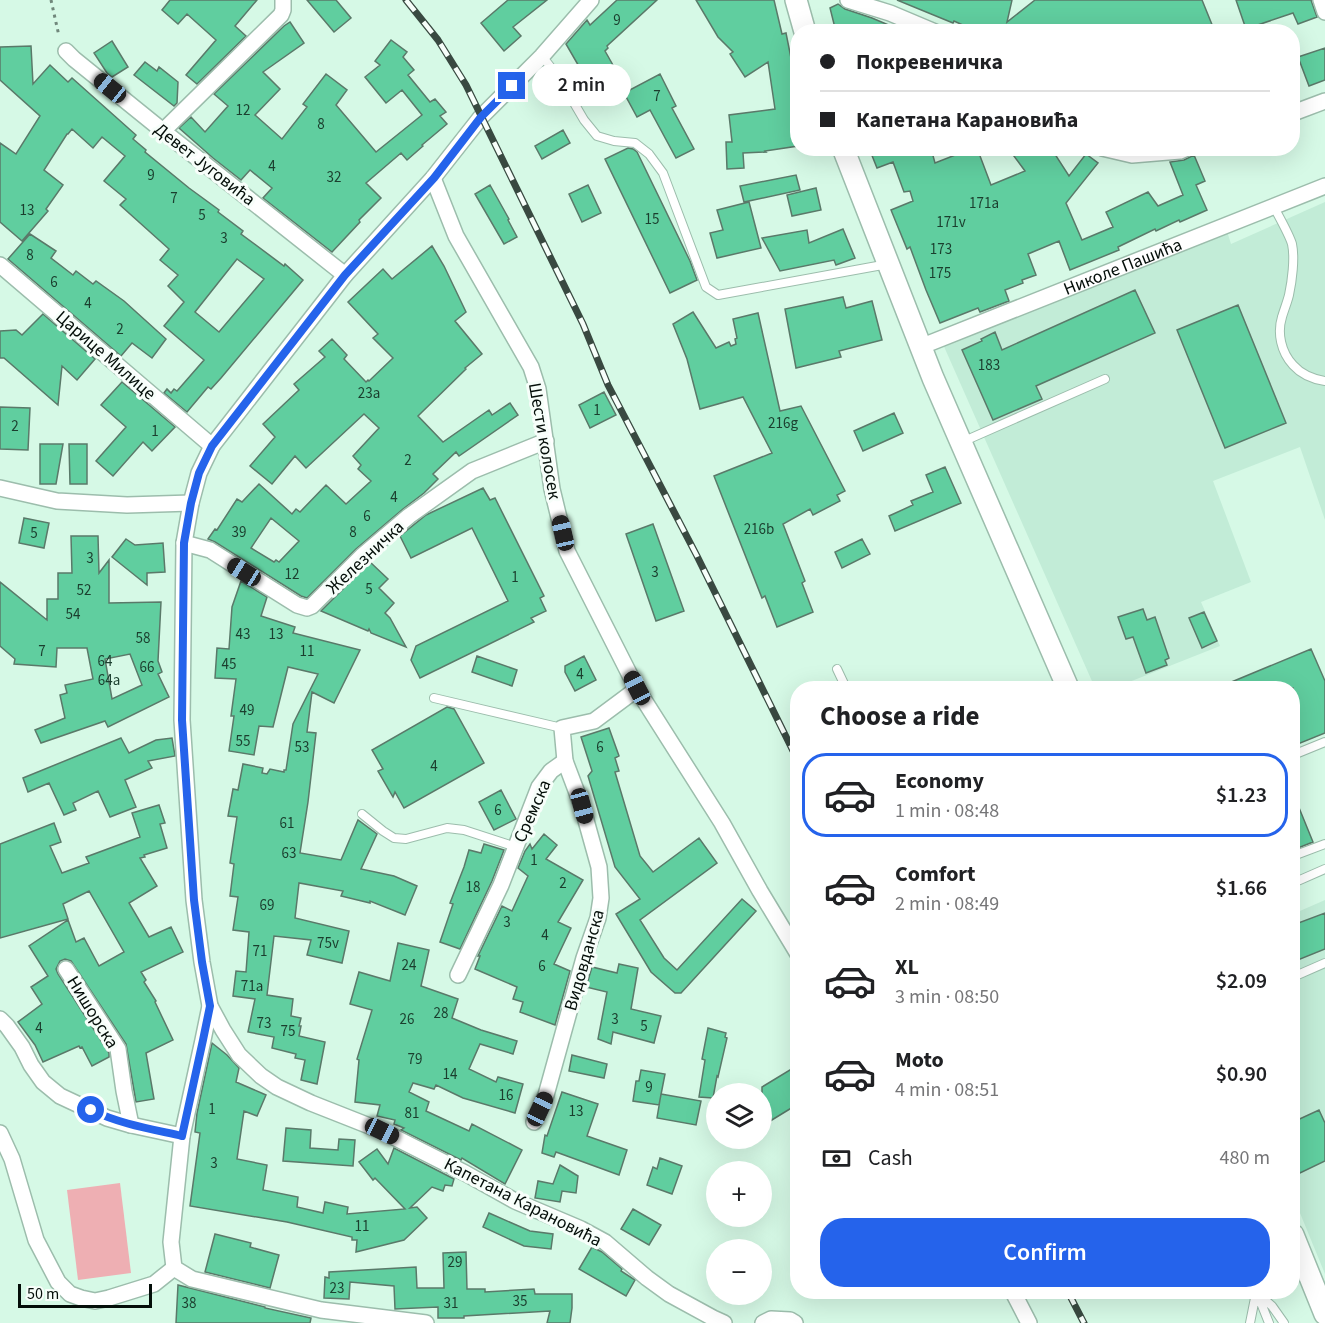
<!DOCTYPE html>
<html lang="en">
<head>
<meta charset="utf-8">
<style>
	body { margin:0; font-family:"Source Sans 3",sans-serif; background:#f6f6f6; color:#202124; height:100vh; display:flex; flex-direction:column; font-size:22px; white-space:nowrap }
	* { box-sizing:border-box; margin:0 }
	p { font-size:20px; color:#757577 }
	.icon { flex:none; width:33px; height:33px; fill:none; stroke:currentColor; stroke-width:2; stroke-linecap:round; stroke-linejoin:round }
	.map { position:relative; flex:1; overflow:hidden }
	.drawer { position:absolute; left:790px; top:681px; width:510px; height:618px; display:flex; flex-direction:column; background:#fff; border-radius:24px; box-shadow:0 6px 24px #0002 }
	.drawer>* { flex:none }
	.top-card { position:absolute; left:790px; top:24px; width:510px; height:132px; border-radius:24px; box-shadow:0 6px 24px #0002; display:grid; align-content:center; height:132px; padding:0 30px; background:#fff }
	.fabs { position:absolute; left:706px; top:1083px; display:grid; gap:12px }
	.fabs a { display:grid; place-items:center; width:66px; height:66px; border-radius:50%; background:#fff; box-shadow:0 6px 24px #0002; font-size:30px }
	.scale { position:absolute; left:18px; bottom:15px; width:134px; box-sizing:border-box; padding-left:6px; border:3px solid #040e09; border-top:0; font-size:16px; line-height:21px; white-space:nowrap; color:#040e09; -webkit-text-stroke:4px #f7fefa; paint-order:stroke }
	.end { position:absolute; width:27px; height:27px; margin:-14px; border:8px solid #2563eb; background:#fff; box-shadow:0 0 0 3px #fff }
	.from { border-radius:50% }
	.bubble { position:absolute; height:42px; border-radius:21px; background:#fff; box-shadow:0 6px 24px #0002; font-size:20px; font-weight:600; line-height:42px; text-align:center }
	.car { position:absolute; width:18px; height:36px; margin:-18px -9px; border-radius:8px; box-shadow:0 0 4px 2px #0007; background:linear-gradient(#222 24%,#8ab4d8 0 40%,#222 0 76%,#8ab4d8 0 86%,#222 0) }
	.top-card b { display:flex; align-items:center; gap:21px; height:57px; font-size:22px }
	.top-card b+b { border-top:2px solid #e0e0e0 }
	.top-card i { width:15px; height:15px; background:#202124 }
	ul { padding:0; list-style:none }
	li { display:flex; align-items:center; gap:18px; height:84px; margin:0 12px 9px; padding:0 18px; border:3px solid transparent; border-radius:24px }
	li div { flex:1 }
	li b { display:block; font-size:22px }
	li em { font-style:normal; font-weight:600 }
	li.selected { border-color:#2563eb }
	li>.icon { width:54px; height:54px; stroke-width:1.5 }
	h2 { padding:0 30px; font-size:27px; line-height:72px }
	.pay { display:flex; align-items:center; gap:15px; height:66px; padding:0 30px; font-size:22px }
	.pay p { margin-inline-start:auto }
	.action { display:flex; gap:12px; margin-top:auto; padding:12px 30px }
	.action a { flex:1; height:69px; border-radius:24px; background:#2563eb; color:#fff; font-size:24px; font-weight:600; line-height:69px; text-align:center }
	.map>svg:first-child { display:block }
	.built { fill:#c2ecd7 }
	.green { fill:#eeafb3 }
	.building { fill:#60ce9f; stroke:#5a7969; stroke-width:1.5; fill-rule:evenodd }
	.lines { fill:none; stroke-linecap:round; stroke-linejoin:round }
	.service-casing { stroke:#9cbdac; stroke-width:10 }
	.minor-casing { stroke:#9cbdac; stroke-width:18 }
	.secondary-casing { stroke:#9cbdac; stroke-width:24 }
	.path { stroke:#70877b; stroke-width:3; stroke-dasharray:3 4.5; stroke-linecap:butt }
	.service { stroke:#fff; stroke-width:8 }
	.minor { stroke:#fff; stroke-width:15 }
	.secondary { stroke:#fff; stroke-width:21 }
	.rail-casing { stroke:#394941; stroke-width:7 }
	.rail { stroke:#f7fefa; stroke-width:4.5; stroke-dasharray:14; stroke-linecap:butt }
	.route { stroke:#2563eb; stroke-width:8 }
	.labels { text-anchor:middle; stroke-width:6; stroke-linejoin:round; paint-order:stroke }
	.number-label { font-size:15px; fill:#1b3e2e }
	.street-label { font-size:18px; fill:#040e09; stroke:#f7fefa }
</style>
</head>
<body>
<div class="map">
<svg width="1325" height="1323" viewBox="0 0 1325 1323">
	<rect width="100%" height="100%" fill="#d6f9e6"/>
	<!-- built -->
	<path class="built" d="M1325 202V520L1300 447 1213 481 1251 582 1201 602 1220 646 1114 688H1095L942 342 1226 228 1231 244Z
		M1325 900V1274L1293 1196V914Z"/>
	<!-- green -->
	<path class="green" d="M120 1183 131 1273 78 1280 67 1190Z"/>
	<!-- building -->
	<path class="building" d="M170 0H257L235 26 246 36 197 84 186 75 216 40 187 14 178 24 162 10Z
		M307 0H336L351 18 334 32Z
		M508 0H547L513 27 521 36 504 51 481 23Z
		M617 0H657L607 46 608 48 605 51 618 74 592 89 566 44 587 20 590 25Z
		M696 0H774L782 34 786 33 794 73 798 97V146L765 151 766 152 743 153 744 168 727 169 726 142H732L729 115 775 109 768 62 745 77 730 54 733 52 718 37Z
		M897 0H1012L1007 22 1035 0H1202L1215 32H978L954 21 953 23Z
		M1236 0H1311L1317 17 1298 24 1293 13 1246 29Z
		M838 4 845 9 872 18 905 32H836L830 8Z
		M290 22 304 43 263 72 280 89 255 115 282 139 307 107 303 104 326 74 347 90 336 105 376 152 422 115 402 90 386 103 365 77 380 65 375 61 391 40 407 52 403 57 414 70 408 75 430 102 435 99 446 112 440 116 447 124 422 145 423 146 407 160 401 153 366 183 381 198 359 220 360 222 332 252 263 198 272 188 250 170 241 180 213 158 179 128 191 117 205 132 228 106 214 94 284 26Z
		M112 41 128 67 112 77 107 73 94 53Z
		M31 46 33 84 50 65 68 82 72 78 136 135 133 139 146 150 145 152 189 188 219 210 218 212 243 231 241 234 284 266 285 264 303 280 221 378 211 389 208 387 187 412 164 393 167 389 171 393 174 389 177 391 204 360 164 326 184 302 168 286 178 275 160 260 169 249 120 205 126 199 104 181 125 156 102 137 93 148 72 129 68 134H67L44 170 63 185 46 209 48 211 22 241 0 222V143L16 154 40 116 0 80V47ZM237 259 264 279 219 332 195 312Z
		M1325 48V80L1309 86 1298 57Z
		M145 62 157 71 159 67 178 82 177 103 174 106 134 75Z
		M660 74 676 106 672 108 694 149 676 158 650 110 637 117 624 93Z
		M563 130 570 143 542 159 535 146Z
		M628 148 633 149 637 152 690 261 697 280 670 293 605 159Z
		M869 148H925L923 150 924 154 932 152 935 163 973 148H977L991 185 1025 171 1008 148H1051L1069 176 1086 154 1098 163 1066 203 1082 240 1113 227 1106 212 1148 192 1158 206 1183 195 1170 162 1184 160 1194 155 1205 181 1196 185 1207 210 1180 222 1179 220 1156 231 1155 229 1118 247 1119 250 1070 270 1059 241 1028 254 1036 275 1022 280 1023 283 1005 290 1009 301 980 312 978 308 940 323 926 290 910 247 907 249 891 210 913 201 910 191 904 192 893 162 877 168Z
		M796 175 800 190 744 202 740 186Z
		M490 185 509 219 508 220 517 237 504 244 475 194Z
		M588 185 601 213 582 222 569 194Z
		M816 188 821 210 792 216 787 195Z
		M749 202 761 248 717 258 710 233 723 230 717 210Z
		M843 229 855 258 836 265 834 260 780 271 762 238 807 230 809 243Z
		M30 234 56 251 51 258 73 275 76 271 93 284 96 281 124 301 166 339 152 358 132 343 121 356 8 259Z
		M432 246 444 266 466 312 455 321 482 354 465 368 466 369 418 416 443 442 489 410 492 415 510 403 518 415 459 456 456 452 433 474 438 479 424 493 403 509 356 549 307 598 301 596 215 542 208 539 215 529 217 530 237 499 242 502 259 484 292 514 296 509 300 512 326 485 346 504 371 481 358 469 361 465 353 456 379 428 364 414 306 468 295 456 272 484 250 466 275 437 263 424 299 390 294 384 325 357 319 351 332 339 347 355 344 359 366 382 368 380 369 381 393 358 373 338 378 334 348 302 383 269 392 279ZM271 518 299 541 279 562 276 560 274 562 251 548Z
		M1135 290 1155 333 1036 386 1042 399 993 420 962 350 982 341 981 339 995 332 1002 350Z
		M843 297 846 308 872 301 882 340 839 351 841 357 796 368 785 309Z
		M1238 305 1286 423 1225 448 1177 330Z
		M693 312 716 348 729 342 731 346 736 344 735 339 737 338 733 319 758 313 780 411 801 406 845 491 837 495 840 501 813 515 810 509 783 524 805 581 802 583 813 612 777 627 765 596 762 598 714 476 772 453 743 397 700 409 687 359 673 324Z
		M43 314 95 359 77 380 62 366 58 405 4 358H0V331L16 330 22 335Z
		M122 382 175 427 152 451 143 442 113 476 96 461 126 427 101 405Z
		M604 392 616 415 590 428 579 405Z
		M0 407 30 408 28 450 0 449Z
		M894 413 903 433 863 451 854 431Z
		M40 444H63L56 484H40Z
		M69 444H87V484H70Z
		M945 467 961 503 895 531 889 516 913 505 911 501 933 492 926 475Z
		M483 488 490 500 495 498 544 596 540 598 546 611 531 618 534 622 420 678 411 660 416 646 508 601 472 528 411 558 400 536 426 515Z
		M24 518 49 523 44 548 19 543Z
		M653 524 684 611 656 621 626 534Z
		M71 536H98L99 573 109 560V603L161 602 158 661 162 672 158 674 169 697 108 727 105 721 41 743 35 730 65 718 60 695 67 693 65 685 93 679 87 648H57L56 667 14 664 15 659 0 646V582L47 620V599H58V573H72ZM130 654 142 685 112 699 105 659Z
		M126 539 135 545 163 543 165 572 147 573V585L112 557Z
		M862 539 870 554 842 568 835 552Z
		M370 562 388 579 379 588 394 603 385 613 390 618 406 647 371 633 369 629 368 631 321 611Z
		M241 581 267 597 261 616 295 627 293 633 360 650 334 703 312 692 307 732 316 733 308 802 300 853 341 860 358 820 377 834 361 869 394 876 417 886 405 915 370 901V903L341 896 343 891 299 883 295 918 349 931 342 963 307 955 311 940 274 936 267 995 293 999 291 1016 301 1018 299 1026H301L299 1036 325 1042 317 1084 301 1080 305 1060 295 1058 296 1054 272 1048 274 1037 248 1032 255 999 233 996 236 971 246 972 249 932 233 930 238 897 230 896 234 864 230 863 237 817 228 816 233 789 238 790 243 764 263 768 262 773 267 774 270 769 284 772V770H286L293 724 318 674 288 667 273 727 259 726 254 755 229 751 234 716H231L236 679 215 678 217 648 229 649 232 607Z
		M1143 609 1147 620 1155 617 1169 658 1165 660 1167 665 1146 673 1133 637 1126 639 1118 617Z
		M1204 612 1217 641 1202 648 1189 618Z
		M1311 649 1325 681V733L1293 746V688H1217Z
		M477 656 517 670 512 686 472 672Z
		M584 656 596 680 575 691 565 672V666Z
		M447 707 454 709 484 763 404 808 395 792 393 797 378 771 383 769 372 750Z
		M609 728 619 756 615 758 619 771 615 772 640 856 653 872 699 838 717 863 640 920 664 958 677 970 742 899 756 911 681 993H675L651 972 616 914 640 899 615 867 588 776 592 771 581 737Z
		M121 738 129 753 156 740 172 738 175 756 148 761 152 768 125 780 136 807 110 817 98 791 73 803 76 810 64 815 49 783 28 792 23 778Z
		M501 790 516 819 494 830 479 802Z
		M1293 793 1313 842 1293 850Z
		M159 805 165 823 160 824 167 848 144 855 145 857 140 858 157 886 129 903 149 937 171 927 183 952 141 972 146 980 144 982 156 1001 155 1002 173 1040 146 1053 154 1099 136 1102 126 1044 71 961 65 959 60 961 56 969 58 974 109 1053V1057L92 1066 82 1047 80 1048 79 1046 43 1062 35 1045 18 1022 42 1004 31 987 48 976 29 946 68 920 76 942 84 938 99 966 124 952 89 891 63 904 68 919 0 938V844L54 823 61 842 50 846 62 873 89 863 86 857 140 837 132 813Z
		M544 834 557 845 546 859 583 880 558 922 571 928 554 964 570 971 555 1025 520 1012 523 1002 513 999 517 987 475 969 480 956H478L502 906 512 911 528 876 518 868 525 851 530 844 532 849Z
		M484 844 504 850 492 881 460 949 440 942 453 904 450 903 464 867 469 850 481 853Z
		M1325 913V949L1293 962V925Z
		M398 943 429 950 421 986 458 999 452 1018 481 1030 517 1041 513 1054 480 1044 469 1069 496 1082 498 1077 523 1084 515 1113 463 1098 436 1085 434 1089 413 1083 409 1092 429 1102 426 1111 469 1131 472 1124 522 1150 505 1184 462 1158 461 1160 401 1130 404 1128 394 1124 395 1120 377 1116 380 1105 355 1102 359 1060 357 1059 372 1010 350 1004 359 972 390 981Z
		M619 964 638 968 631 1009 661 1016 654 1043 613 1032 611 1044 598 1039 607 992 586 987 592 967 617 973Z
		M708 1028 726 1033 725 1037 727 1038 718 1077 717 1076 713 1098 699 1097 705 1060 702 1059Z
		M212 1043 227 1055 239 1068 236 1082 266 1095 257 1116 244 1111 237 1159 267 1165 263 1190 298 1197 297 1207 323 1213 325 1202 348 1207 347 1214 405 1209 375 1178 373 1180 359 1162 377 1149 388 1164 394 1148 454 1179 452 1186 445 1185 443 1191 432 1187 410 1208 417 1207 427 1218 404 1240 356 1252 357 1240H352V1237L287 1222 190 1206 200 1133 195 1132 197 1113Z
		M572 1055 607 1064 604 1078 569 1071Z
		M798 1065V1104L762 1126V1087Z
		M641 1070 665 1074 659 1105 633 1101 636 1081H639Z
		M562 1092 598 1104 587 1136 627 1150 619 1175 556 1152 554 1157 542 1153 545 1135 547 1136Z
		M661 1094 701 1101 696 1125 657 1118Z
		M1319 1110 1325 1123V1161L1300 1173 1293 1157V1122Z
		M286 1128 311 1130 310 1148 338 1150 339 1139 355 1140 353 1166 283 1161Z
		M660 1158 682 1166 672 1194 647 1185 653 1167 657 1169Z
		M560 1165 578 1176 576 1193 562 1191 560 1202 535 1198 538 1181 553 1184Z
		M633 1209 661 1225 649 1245 621 1229Z
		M489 1213 530 1231 553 1234 551 1249 524 1246 483 1227Z
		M215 1234 251 1243 250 1247 279 1255 270 1288 205 1272Z
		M592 1247 602 1252 622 1269 621 1271 635 1280 626 1296 579 1269Z
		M466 1252 467 1289H485V1292L534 1289 535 1294H572V1308L570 1323H547L550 1311 464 1316V1318H438V1307L395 1309 394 1286 350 1282 349 1299 324 1298 325 1277 329 1278V1272L416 1267 417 1288H444L443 1253Z
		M178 1285 265 1307V1308L311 1318 310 1323H176Z"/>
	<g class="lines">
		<!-- service casing -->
		<g class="service-casing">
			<path id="service" d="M542 56 560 79 584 120 597 136 614 141 635 143 649 154 663 173 706 287 718 295 888 264
				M1274 207C1279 217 1289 234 1292 244 1295 258 1292 281 1289 295 1287 303 1284 310 1282 317 1277 333 1281 352 1293 365 1301 374 1312 379 1325 381
				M962 442 1105 379
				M837 669 846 688
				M434 698 562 728
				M1293 755 1325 742
				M362 814 383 831 394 838 406 839 447 828 464 830 516 847
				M1293 856 1325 844
				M1293 883 1325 869
				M1293 977 1325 963
				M1256 1292 1272 1306 1284 1323
				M1257 1293 1269 1323
				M1250 1323 1256 1293"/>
		</g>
		<!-- minor casing -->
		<g class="minor-casing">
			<g id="minor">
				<path d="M591 0 542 56 481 117 433 178 345 275 212 446 199 473 191 503 184 543 182 720 194 900 202 962 210 1006 223 1030 239 1055 261 1076 277 1087 311 1103 382 1131 465 1173 515 1201 581 1229 605 1242 647 1278 669 1294 713 1318 724 1323"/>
				<path d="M848 0 890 13 935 32"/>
				<path d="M1321 0 1325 12"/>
				<path d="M66 51 74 59 163 131 345 275"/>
				<path d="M1293 113 1325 101"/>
				<path d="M163 131 281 15 283 10V0"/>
				<path d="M1102 148 1132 155 1180 151 1187 148"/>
				<path d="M433 178 456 236 531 367 538 389 552 489 567 551 637 689 722 823 760 891 798 954"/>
				<path d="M0 265 212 446"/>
				<path id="s1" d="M920 347 1325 186"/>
				<path d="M0 488 57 501 127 505 191 503"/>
				<path d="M184 543 210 550 297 605 307 608 312 606 362 556 409 516 472 471 546 441"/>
				<path d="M66 969 118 1049 124 1091 131 1125"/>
				<path d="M458 975 501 885 539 787 551 771 565 761"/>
				<path d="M210 1006 203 1040 182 1136 171 1242 174 1268 192 1279 321 1310 426 1323"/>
				<path d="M0 1019 7 1026 22 1047 31 1065 43 1082 60 1096 107 1118 131 1125 182 1136"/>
				<path d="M534 1122 546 1095 584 958 598 918 601 898 599 867 582 806 565 761 562 728 594 721 637 689"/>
				<path d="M0 1133 12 1159 36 1240 58 1282 70 1294 81 1298 95 1301 109 1298 154 1284 174 1268"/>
				<path d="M1013 1292 1029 1323"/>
				<path d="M763 1323 771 1319 790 1320 795 1323"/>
			</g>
		</g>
		<!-- secondary casing -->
		<g class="secondary-casing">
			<path id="secondary" d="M796 0 805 32
				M843 148 933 378 1068 688
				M1293 1235 1325 1314"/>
		</g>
		<!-- path -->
		<path class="path" d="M51 0 59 36"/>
		<!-- service -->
		<use href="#service" class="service"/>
		<!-- minor -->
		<use href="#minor" class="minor"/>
		<!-- secondary -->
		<use href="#secondary" class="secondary"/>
		<!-- rail casing -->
		<g class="rail-casing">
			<path id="rail" d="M406 0 438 40 466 85 583 324 608 385 697 556 798 761
				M1068 1292 1084 1323"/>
		</g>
		<!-- rail -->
		<use href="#rail" class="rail"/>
	</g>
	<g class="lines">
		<!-- route -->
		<path class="route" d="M91 1110C120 1124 151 1129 182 1136L203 1040 210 1006 202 962 194 900 182 720 184 543 191 503 199 473 212 446 345 275 434 178 481 117 512 86"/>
	</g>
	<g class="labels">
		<!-- number labels -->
		<g class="number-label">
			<text x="617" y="25">9</text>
			<text x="657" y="101">7</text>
			<text x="243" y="115">12</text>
			<text x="321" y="129">8</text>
			<text x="272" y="171">4</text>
			<text x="151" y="180">9</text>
			<text x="334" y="182">32</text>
			<text x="174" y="203">7</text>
			<text x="984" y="208">171a</text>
			<text x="27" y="215">13</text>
			<text x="202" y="220">5</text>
			<text x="652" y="224">15</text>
			<text x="951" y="227">171v</text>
			<text x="224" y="243">3</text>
			<text x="941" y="254">173</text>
			<text x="30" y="260">8</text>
			<text x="940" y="278">175</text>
			<text x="54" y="287">6</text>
			<text x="88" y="308">4</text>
			<text x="120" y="334">2</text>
			<text x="989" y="370">183</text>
			<text x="369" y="398">23a</text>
			<text x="597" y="415">1</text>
			<text x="783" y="428">216g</text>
			<text x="15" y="431">2</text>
			<text x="155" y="436">1</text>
			<text x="408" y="465">2</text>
			<text x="394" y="502">4</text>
			<text x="367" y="521">6</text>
			<text x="759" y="534">216b</text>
			<text x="239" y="537">39</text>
			<text x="353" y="537">8</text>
			<text x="34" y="538">5</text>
			<text x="90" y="563">3</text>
			<text x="655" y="577">3</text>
			<text x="292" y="579">12</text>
			<text x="515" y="582">1</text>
			<text x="369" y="594">5</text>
			<text x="84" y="595">52</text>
			<text x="73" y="619">54</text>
			<text x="243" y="639">43</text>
			<text x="276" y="639">13</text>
			<text x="143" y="643">58</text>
			<text x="42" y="656">7</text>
			<text x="307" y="656">11</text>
			<text x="105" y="666">64</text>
			<text x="229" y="669">45</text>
			<text x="147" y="672">66</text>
			<text x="580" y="679">4</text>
			<text x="109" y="685">64a</text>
			<text x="247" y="715">49</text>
			<text x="243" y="746">55</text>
			<text x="302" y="752">53</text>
			<text x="600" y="752">6</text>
			<text x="434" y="771">4</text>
			<text x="498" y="815">6</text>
			<text x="287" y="828">61</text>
			<text x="289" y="858">63</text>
			<text x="534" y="865">1</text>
			<text x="563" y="888">2</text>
			<text x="473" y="892">18</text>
			<text x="267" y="910">69</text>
			<text x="507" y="927">3</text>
			<text x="545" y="940">4</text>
			<text x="328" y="948">75v</text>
			<text x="260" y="956">71</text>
			<text x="409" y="970">24</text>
			<text x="542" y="971">6</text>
			<text x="252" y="991">71a</text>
			<text x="441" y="1018">28</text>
			<text x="407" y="1024">26</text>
			<text x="615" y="1024">3</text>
			<text x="264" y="1028">73</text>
			<text x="644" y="1031">5</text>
			<text x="39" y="1033">4</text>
			<text x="288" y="1036">75</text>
			<text x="415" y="1064">79</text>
			<text x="450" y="1079">14</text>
			<text x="649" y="1092">9</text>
			<text x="506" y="1100">16</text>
			<text x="212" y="1114">1</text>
			<text x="576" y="1116">13</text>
			<text x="412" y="1118">81</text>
			<text x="214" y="1168">3</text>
			<text x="362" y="1231">11</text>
			<text x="455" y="1267">29</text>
			<text x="337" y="1293">23</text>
			<text x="520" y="1306">35</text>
			<text x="189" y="1308">38</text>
			<text x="451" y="1308">31</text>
		</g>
		<!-- street labels -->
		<g class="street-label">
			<text transform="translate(205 164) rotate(38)" y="6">Девет Југовића</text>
			<text dy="6" stroke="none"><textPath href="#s1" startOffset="218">Николе Пашића</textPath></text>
			<text transform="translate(106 355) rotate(41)" y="6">Царице Милице</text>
			<text transform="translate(545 441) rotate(80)" y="6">Шести колосек</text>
			<text transform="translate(365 557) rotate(-43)" y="6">Железничка</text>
			<text transform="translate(532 811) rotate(-66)" y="6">Сремска</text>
			<text transform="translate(584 960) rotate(-74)" y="6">Видовданска</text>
			<text transform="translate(93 1012) rotate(58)" y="6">Нишорска</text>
			<text transform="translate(523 1202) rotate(27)" y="6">Капетана Карановића</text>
		</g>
	</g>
</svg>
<div class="fabs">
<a><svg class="icon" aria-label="layers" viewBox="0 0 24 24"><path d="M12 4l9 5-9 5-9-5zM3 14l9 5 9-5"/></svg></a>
<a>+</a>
<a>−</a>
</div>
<div class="scale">50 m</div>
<i class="end from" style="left:91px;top:1110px"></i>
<i class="end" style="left:512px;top:86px"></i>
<div class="bubble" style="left:532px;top:64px;width:99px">2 min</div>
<i class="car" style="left:110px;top:88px;rotate:309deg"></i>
<i class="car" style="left:563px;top:533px;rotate:347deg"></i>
<i class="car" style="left:244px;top:572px;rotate:302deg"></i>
<i class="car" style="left:637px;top:688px;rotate:333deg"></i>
<i class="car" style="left:582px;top:806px;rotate:165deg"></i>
<i class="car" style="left:540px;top:1109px;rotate:25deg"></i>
<i class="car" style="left:382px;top:1131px;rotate:116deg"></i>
<div class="top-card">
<b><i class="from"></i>Покревеничка</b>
<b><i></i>Капетана Карановића</b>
</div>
<section class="drawer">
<h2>Choose a ride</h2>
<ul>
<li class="selected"><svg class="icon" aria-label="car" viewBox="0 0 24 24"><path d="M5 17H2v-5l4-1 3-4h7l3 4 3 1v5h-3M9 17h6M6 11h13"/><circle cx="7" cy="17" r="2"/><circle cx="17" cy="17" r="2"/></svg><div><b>Economy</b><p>1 min · 08:48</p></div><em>$1.23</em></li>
<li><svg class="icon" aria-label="car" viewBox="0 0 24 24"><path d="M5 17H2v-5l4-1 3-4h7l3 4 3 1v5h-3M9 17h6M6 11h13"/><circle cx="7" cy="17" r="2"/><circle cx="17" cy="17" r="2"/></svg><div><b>Comfort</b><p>2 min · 08:49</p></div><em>$1.66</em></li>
<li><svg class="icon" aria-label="car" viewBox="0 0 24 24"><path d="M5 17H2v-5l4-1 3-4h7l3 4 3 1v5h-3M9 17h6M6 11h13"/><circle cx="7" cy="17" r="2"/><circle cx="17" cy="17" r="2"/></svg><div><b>XL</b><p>3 min · 08:50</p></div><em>$2.09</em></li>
<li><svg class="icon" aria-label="car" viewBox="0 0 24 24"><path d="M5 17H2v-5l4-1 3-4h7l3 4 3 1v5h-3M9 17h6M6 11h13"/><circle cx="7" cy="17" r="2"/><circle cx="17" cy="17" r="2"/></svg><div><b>Moto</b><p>4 min · 08:51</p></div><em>$0.90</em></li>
</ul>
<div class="pay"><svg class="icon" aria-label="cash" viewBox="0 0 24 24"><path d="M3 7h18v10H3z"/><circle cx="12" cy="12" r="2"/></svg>Cash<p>480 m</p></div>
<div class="action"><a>Confirm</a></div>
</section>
</div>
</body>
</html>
